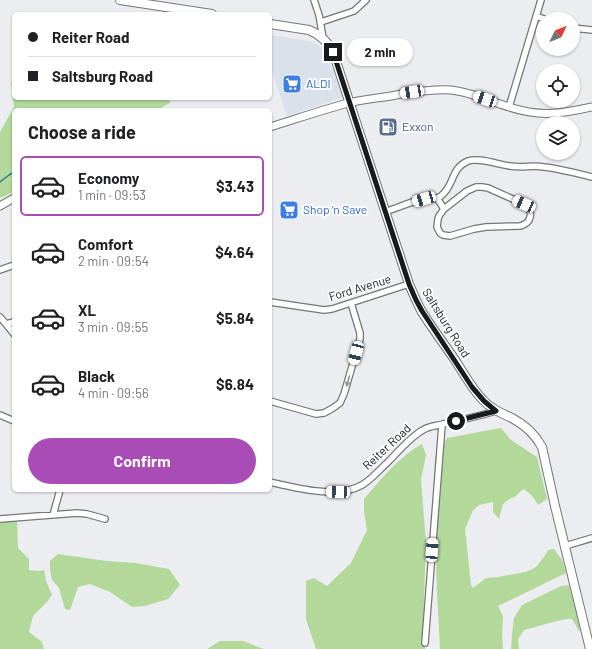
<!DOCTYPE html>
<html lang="en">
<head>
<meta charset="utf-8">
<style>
	body { margin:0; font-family:Barlow,sans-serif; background:#f6f6f6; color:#202124; height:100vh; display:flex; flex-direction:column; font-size:15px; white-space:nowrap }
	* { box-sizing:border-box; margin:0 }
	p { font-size:13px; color:#757577 }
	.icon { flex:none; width:22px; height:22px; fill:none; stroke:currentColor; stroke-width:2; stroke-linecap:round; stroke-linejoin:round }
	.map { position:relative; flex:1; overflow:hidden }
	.side { position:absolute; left:12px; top:108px; width:260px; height:384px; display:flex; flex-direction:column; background:#fff; border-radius:6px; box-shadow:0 1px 3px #0004 }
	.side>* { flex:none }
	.hud { position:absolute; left:12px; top:12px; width:260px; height:88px; border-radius:6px; box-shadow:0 1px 3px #0004; display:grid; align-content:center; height:88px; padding:0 16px; background:#fff }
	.needle { width:26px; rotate:47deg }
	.buttons { position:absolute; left:536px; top:12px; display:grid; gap:8px }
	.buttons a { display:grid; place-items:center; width:44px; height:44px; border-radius:50%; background:#fff; box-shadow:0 1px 3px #0004; font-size:20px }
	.end { position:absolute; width:18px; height:18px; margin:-9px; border:5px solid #191a1b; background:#fff; box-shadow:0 0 0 2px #fff }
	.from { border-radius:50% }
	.bubble { position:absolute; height:28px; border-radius:14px; background:#fff; box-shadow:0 1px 3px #0004; font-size:13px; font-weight:700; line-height:28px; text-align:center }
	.car { position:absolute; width:12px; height:24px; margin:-12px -6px; border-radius:5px; box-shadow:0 0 3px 1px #0007; background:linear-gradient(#fff 24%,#345 0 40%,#fff 0 76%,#345 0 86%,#fff 0) }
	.hud b { display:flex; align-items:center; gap:14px; height:38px; font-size:15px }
	.hud b+b { border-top:1px solid #e0e0e0 }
	.hud i { width:10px; height:10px; background:#202124 }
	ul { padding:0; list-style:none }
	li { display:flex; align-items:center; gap:12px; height:60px; margin:0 8px 6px; padding:0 8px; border:2px solid transparent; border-radius:6px }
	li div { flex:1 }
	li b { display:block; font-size:15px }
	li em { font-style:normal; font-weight:700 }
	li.on { border-color:#aa4cb5 }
	li>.icon { width:36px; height:36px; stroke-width:1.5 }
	h2 { padding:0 16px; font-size:18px; line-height:48px }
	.action { display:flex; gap:8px; margin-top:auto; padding:8px 16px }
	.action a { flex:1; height:46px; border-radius:24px; background:#aa4cb5; color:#fff; font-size:16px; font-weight:700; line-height:46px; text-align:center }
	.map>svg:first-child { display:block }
	.built { fill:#dbe1ea }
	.green { fill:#b2d89a }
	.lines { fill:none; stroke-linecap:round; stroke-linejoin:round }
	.stream { stroke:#2e7d86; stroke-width:1.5 }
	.minor-casing { stroke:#747678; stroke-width:8 }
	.tertiary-casing { stroke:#747678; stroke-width:9 }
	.secondary-casing { stroke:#747678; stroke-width:10 }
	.minor { stroke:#fff; stroke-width:5.5 }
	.tertiary { stroke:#fff; stroke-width:7 }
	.secondary { stroke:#fff; stroke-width:8 }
	.oneway { fill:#989898 }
	.route { stroke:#191a1b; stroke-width:5 }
	.labels { text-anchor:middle; stroke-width:4; stroke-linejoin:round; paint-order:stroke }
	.shop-label { font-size:12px; fill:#366cbe; stroke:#f9fbfe; text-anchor:start }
	.service-label { font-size:12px; fill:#4e5e75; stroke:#f9fbfe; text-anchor:start }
	.street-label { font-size:12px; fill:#191a1b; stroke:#f9fbfe }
</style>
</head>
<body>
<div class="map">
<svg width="592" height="649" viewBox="0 0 592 649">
	<rect width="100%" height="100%" fill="#ecedf0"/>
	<!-- built -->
	<path class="built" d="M270 35 304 40 317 43 324 51 344 97 287 116 272 71 270 70Z"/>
	<!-- green -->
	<path class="green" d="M11 82H14V98H169L170 103 157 110H14V192L0 198V132L14 107Z
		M501 428 511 440 537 457 547 499 538 505C534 497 530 493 523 489L516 496 508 500 503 504 499 519 493 512V502L479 505 473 510 465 529 471 585 473 588 486 578 498 577 526 572 536 567 544 557 548 550 554 549 562 560 566 573 498 606 503 616 502 634 503 649H440L437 592 434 485 435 457 447 438Z
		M422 444 426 455 421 480 426 543 424 598 425 649H316L306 619V581L314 578 327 586 351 563 367 530 364 512V499C380 480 400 456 422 444Z
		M17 518 18 548 29 559V570L39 571 44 570 46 581 52 595 46 603 33 616 29 632 42 642 44 649H0V520Z
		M58 554 107 561 136 563 169 569 180 585 168 599 145 606 132 607 110 592 90 584 78 587 70 610 65 609 59 588 52 580 50 569V561Z
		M569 585 581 630 579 631 572 619H566L557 621 524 630 518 639 519 649H511L512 634 514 618 522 605 561 586Z
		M220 641H243L264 649H207Z"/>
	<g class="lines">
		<!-- stream -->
		<path class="stream" d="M0 182 9 175 14 172"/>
		<!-- minor casing -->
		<g class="minor-casing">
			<path id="minor" d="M314 0 319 15 323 38
				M536 16 544 19
				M321 22 354 11 366 0
				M573 28 592 30
				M509 107 541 0
				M476 187H482L488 188 524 204C534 211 532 223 520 226L486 227 474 229 450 236 443 235 440 233 437 227 438 219 439 216 444 209 467 191Z
				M437 198 444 209
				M385 212C397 208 410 202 423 199 429 198 435 200 441 196 455 185 450 169 468 161 479 157 499 165 510 166 522 168 533 165 544 167 560 169 576 173 592 177
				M0 270 14 265
				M270 302 324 310 332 309 409 284
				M0 317 6 324 14 322
				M6 324 14 334
				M270 401 316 414 324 413 333 408 340 403 344 394 360 339V333L351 303
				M0 415 14 421
				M270 482C296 488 338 499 362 485 372 479 379 470 387 463 398 452 410 437 423 430 429 426 436 426 443 424 461 420 479 416 496 411
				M53 515 60 490
				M0 519 77 513 87 514 105 519
				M565 546 592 538
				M425 643 442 425"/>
		</g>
		<!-- tertiary casing -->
		<g class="tertiary-casing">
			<path id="tertiary" d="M270 127C296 119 322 110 348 103 364 99 381 98 396 95 414 92 433 89 451 90 471 92 489 101 509 107 540 117 561 114 592 107
				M0 206 14 198"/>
		</g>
		<!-- secondary casing -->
		<g class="secondary-casing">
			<path id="secondary" d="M120 0 212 14
				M270 24 309 30C322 35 329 43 334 55L409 284C413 293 417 303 422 312 432 328 444 344 455 360 464 374 472 389 483 400 491 409 501 413 512 418 525 425 535 434 542 447L555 506 590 649"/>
		</g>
		<!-- minor -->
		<use href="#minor" class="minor"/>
		<!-- tertiary -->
		<use href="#tertiary" class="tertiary"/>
		<!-- secondary -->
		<use href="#secondary" class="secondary"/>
	</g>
	<!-- one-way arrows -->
	<defs><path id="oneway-solid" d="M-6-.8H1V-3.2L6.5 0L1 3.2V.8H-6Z"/></defs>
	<use class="oneway" href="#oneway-solid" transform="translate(348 381) rotate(105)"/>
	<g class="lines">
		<!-- route -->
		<path class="route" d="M333 52 409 284 416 300 422 311 472 387 484 401 496 411 456 421"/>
	</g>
	<!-- icons -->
	<defs>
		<g id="supermarket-square" transform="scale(1)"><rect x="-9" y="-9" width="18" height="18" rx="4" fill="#3f7fe0" stroke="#f9fbfe"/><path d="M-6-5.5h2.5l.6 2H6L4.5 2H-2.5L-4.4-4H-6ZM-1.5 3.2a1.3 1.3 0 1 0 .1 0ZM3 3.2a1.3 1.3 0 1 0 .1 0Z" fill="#fff"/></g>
		<g id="fuel-square" transform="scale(1)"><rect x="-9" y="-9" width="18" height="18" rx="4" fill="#5c6f8a" stroke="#f9fbfe"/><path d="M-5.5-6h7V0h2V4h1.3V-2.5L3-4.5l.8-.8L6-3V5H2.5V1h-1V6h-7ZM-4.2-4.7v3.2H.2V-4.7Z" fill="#fff"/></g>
	</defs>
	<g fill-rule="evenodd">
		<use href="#supermarket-square" x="292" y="84"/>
		<use href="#fuel-square" x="388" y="127"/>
		<use href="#supermarket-square" x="289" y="210"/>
	</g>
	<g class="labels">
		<!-- shop labels -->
		<g class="shop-label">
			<text x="306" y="88">ALDI</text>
			<text x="303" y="214">Shop 'n Save</text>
		</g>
		<!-- service labels -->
		<g class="service-label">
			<text x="402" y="131">Exxon</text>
		</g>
		<!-- street labels -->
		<g class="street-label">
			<text transform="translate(360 288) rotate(-17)" y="4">Ford Avenue</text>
			<text transform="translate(446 323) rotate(58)" y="4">Saltsburg Road</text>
			<text transform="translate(387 447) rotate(-43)" y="4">Reiter Road</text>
		</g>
	</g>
</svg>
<div class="buttons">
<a><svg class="needle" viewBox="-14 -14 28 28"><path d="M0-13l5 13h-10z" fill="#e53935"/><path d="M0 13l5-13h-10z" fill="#757577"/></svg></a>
<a><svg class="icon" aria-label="locate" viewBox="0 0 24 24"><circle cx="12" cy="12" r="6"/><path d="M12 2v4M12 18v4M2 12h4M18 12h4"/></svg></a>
<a><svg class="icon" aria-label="layers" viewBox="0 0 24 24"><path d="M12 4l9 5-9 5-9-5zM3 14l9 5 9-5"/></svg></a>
</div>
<i class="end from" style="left:456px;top:421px"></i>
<i class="end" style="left:333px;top:52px"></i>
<div class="bubble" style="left:347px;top:38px;width:66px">2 min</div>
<i class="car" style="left:412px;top:92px;rotate:261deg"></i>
<i class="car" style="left:485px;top:99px;rotate:289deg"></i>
<i class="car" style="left:424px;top:199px;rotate:254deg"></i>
<i class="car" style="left:524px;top:204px;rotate:294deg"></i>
<i class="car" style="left:356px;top:353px;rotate:195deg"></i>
<i class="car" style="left:338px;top:492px;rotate:272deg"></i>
<i class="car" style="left:432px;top:550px;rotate:4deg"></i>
<div class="hud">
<b><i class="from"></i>Reiter Road</b>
<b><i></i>Saltsburg Road</b>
</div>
<section class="side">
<h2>Choose a ride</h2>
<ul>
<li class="on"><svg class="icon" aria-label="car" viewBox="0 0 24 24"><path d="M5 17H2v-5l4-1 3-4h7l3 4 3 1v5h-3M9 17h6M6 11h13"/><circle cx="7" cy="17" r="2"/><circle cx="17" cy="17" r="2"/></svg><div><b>Economy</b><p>1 min · 09:53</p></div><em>$3.43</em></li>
<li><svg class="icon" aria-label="car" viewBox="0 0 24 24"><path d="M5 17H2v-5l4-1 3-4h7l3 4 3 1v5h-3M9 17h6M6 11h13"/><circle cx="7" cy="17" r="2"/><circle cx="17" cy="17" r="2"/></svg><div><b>Comfort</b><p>2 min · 09:54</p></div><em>$4.64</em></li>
<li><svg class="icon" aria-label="car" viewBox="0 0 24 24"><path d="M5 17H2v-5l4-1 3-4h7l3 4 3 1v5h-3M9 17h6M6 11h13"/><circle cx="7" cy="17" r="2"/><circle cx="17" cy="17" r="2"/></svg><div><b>XL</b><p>3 min · 09:55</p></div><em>$5.84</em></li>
<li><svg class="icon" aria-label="car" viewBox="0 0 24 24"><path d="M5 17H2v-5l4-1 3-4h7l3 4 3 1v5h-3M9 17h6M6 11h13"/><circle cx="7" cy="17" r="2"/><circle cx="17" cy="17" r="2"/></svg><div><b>Black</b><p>4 min · 09:56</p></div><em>$6.84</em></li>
</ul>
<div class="action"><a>Confirm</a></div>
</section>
</div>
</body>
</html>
